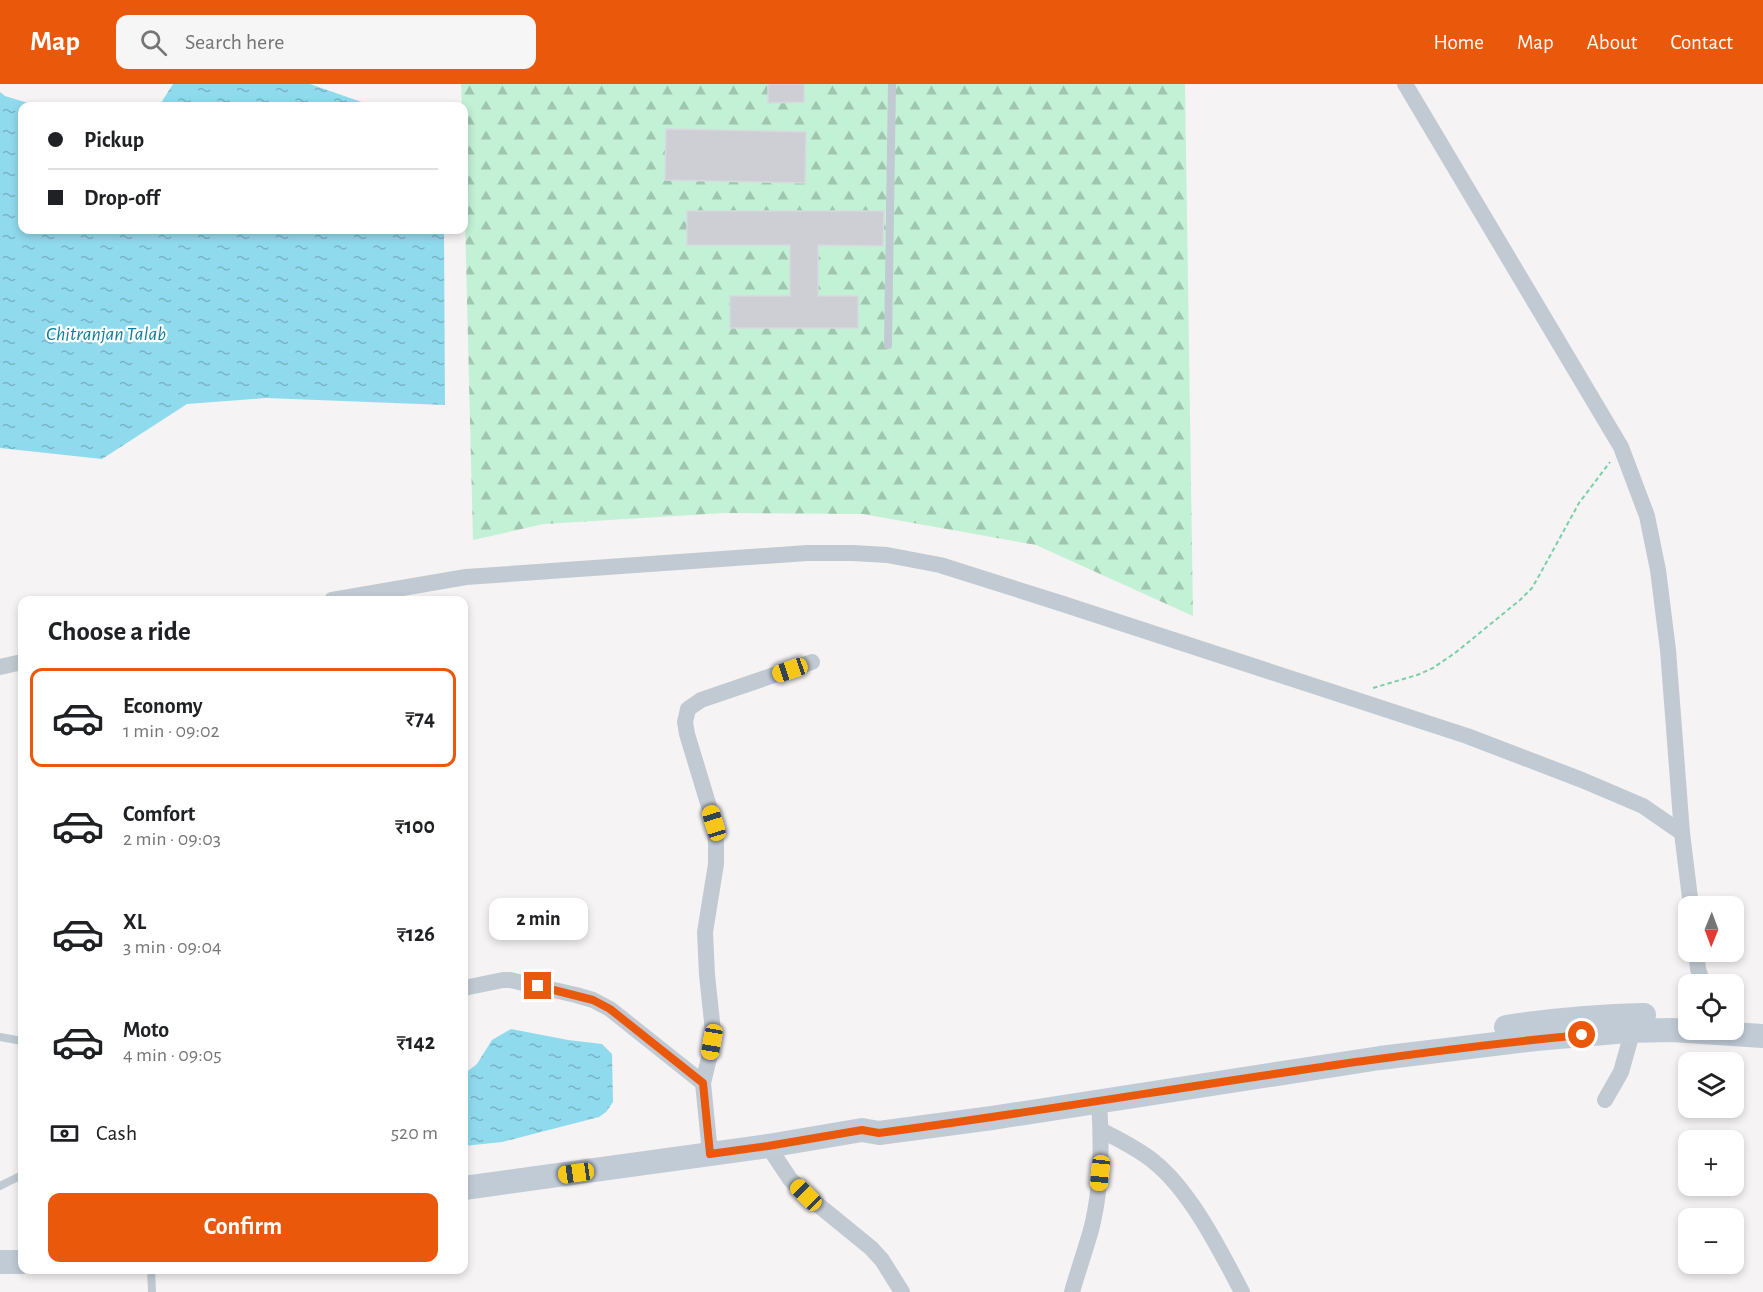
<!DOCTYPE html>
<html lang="en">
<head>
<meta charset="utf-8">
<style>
	body { margin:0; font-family:"Alegreya Sans",sans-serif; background:#f6f6f6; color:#202124; height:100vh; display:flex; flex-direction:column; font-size:22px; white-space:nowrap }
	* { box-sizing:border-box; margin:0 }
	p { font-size:20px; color:#757577 }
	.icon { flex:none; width:33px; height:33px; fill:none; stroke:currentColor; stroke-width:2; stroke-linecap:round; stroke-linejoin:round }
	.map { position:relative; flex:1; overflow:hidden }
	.sheet { position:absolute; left:18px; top:512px; width:450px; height:678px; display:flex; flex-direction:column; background:#fff; border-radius:12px; box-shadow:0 3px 9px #0003 }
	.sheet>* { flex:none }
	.guide { position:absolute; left:18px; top:18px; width:450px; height:132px; border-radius:12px; box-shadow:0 3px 9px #0003; display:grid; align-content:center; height:132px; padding:0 30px; background:#fff }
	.needle { width:39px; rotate:181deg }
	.tools { position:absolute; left:1678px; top:812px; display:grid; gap:12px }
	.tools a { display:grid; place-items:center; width:66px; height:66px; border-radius:12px; background:#fff; box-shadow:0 3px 9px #0003; font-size:30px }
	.end { position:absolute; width:27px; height:27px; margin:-14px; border:8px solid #ea580c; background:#fff; box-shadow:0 0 0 3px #fff }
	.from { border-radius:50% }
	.bubble { position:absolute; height:42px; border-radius:12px; background:#fff; box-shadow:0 3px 9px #0003; font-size:20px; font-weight:700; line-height:42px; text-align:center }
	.car { position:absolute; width:18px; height:36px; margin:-18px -9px; border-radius:8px; box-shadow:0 0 4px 2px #0007; background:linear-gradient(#f5c518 24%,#345 0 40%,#f5c518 0 76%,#345 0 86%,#f5c518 0) }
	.guide b { display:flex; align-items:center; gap:21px; height:57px; font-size:22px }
	.guide b+b { border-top:2px solid #e0e0e0 }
	.guide i { width:15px; height:15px; background:#202124 }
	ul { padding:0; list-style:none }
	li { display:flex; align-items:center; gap:18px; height:99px; margin:0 12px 9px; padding:0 18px; border:3px solid transparent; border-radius:12px }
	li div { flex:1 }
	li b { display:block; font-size:22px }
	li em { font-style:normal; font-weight:700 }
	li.current { border-color:#ea580c }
	li>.icon { width:54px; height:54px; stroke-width:1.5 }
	h2 { padding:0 30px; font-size:27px; line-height:72px }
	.pay { display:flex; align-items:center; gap:15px; height:66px; padding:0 30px; font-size:22px }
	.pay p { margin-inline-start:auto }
	.button { display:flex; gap:12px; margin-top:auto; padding:12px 30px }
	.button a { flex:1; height:69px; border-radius:12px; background:#ea580c; color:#fff; font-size:24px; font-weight:700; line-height:69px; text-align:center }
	header { display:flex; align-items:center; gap:36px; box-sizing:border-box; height:84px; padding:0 30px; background:#ea580c; color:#fff }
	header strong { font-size:28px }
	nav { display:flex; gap:33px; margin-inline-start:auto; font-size:21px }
	.search { width:420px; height:54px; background:#f6f6f6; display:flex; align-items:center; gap:15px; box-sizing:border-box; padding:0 21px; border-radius:12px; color:#757577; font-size:22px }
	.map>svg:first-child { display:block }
	.forest { fill:url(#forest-firs) }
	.water { fill:url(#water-ripples) }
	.building { fill:#cdcfd5; stroke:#d7d9de; stroke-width:1.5 }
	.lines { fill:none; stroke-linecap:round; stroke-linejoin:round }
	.path { stroke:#7ad0a6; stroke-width:2; stroke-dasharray:4.5 3; stroke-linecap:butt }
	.lane { stroke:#c1cad2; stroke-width:8 }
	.street { stroke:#c1cad2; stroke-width:16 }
	.secondary { stroke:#c1cbd6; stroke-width:24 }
	.route { stroke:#ea580c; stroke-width:8 }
	.labels { text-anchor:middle; stroke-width:4.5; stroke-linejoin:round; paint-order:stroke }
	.water-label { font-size:20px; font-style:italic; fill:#0c7c9b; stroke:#fff }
</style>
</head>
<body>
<header>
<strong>Map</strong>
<div class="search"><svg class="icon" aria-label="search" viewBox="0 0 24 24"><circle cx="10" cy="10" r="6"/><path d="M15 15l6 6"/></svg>Search here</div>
<nav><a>Home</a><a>Map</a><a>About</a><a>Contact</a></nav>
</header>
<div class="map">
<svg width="1763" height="1208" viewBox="0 0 1763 1208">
	<defs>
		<pattern id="forest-firs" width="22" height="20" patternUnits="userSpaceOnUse" patternTransform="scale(1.5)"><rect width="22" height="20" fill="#c3f1d5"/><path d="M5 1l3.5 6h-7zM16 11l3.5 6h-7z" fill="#a0c6b0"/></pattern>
		<pattern id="water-ripples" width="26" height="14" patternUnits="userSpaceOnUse" patternTransform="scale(1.5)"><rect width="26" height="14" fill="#90daee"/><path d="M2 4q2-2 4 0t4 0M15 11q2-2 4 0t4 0" fill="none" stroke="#78b4c4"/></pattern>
	</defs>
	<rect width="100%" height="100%" fill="#f5f3f3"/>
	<!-- forest -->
	<path class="forest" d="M461 0H1185L1193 532 1036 461 863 430 724 429 544 440 473 456 464 95V22H462Z"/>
	<!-- water -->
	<path class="water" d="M173 0H310L373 22H159Z
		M0 8 5 12 38 22H22V146H444L445 321 266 314 187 320 102 375 0 364Z
		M511 945 568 956 602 960 612 970 613 1018 606 1028 599 1033 502 1058 464 1062V990L477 980 492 956Z"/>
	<!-- building -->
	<path class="building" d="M768 0H804V18L768 19Z
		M666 45 806 48 805 99 665 96Z
		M687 127H884L883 162 818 161V212H858V244H730V212H790V161H687Z"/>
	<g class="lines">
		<!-- path -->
		<path class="path" d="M1373 604 1417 591 1433 584 1455 569 1520 516 1532 504 1540 490 1579 419 1610 378"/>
		<!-- lane -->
		<path class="lane" d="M888 261 892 0
			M0 953 22 957
			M0 1102 22 1091
			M151 1185 152 1208"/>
		<!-- street -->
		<path class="street" d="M1405 0 1621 363 1647 432 1658 486 1668 566 1682 749 1691 822
			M332 516 466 493 807 469H853L887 471 940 481 1063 520 1467 652 1582 696 1643 722 1682 749
			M0 583 22 578
			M1696 867 1698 885 1703 900
			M464 904 503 896H510L576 911 593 916 610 925 703 999
			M1605 1016 1621 988 1630 956 1627 947
			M1101 1046C1119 1056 1137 1064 1153 1077 1190 1106 1220 1166 1242 1208
			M768 1062 790 1095 806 1111 871 1164 882 1176 902 1208
			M710 1069 703 999 710 970 713 947 707 891 705 848 716 780V759L714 739 687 650 685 638 688 625 701 616 812 578
			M1072 1208C1078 1187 1085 1167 1091 1146 1102 1104 1102 1060 1099 1018"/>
		<!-- secondary -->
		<path class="secondary" d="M1506 943C1552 936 1598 932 1644 931
			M464 1104 768 1062 862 1046 879 1049 992 1034 1380 974 1536 955 1627 947 1672 946 1763 952
			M0 1178H22"/>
	</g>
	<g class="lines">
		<!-- route -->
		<path class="route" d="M538 902 593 916 610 925 703 999 710 1070 768 1062 862 1046 879 1049C1114 1018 1346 973 1582 951"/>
	</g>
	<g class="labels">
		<!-- water labels -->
		<g class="water-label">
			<text x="106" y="256">Chitranjan Talab</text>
		</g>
	</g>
</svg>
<div class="tools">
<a><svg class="needle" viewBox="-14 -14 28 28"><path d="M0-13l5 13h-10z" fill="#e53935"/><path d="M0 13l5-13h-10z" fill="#757577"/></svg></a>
<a><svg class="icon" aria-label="locate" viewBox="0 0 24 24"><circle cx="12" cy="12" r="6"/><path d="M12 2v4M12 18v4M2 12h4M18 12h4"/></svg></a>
<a><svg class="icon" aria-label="layers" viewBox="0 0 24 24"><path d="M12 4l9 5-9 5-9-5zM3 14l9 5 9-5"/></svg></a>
<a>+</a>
<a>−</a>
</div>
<i class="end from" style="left:1582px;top:951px"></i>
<i class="end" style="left:538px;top:902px"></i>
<div class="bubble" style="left:489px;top:814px;width:99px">2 min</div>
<i class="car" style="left:790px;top:586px;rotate:251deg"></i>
<i class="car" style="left:714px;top:739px;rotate:343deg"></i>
<i class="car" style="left:712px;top:958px;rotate:190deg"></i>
<i class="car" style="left:576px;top:1089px;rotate:262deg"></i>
<i class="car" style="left:1100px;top:1089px;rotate:186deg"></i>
<i class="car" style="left:806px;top:1111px;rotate:315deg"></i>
<div class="guide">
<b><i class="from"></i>Pickup</b>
<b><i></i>Drop-off</b>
</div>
<section class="sheet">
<h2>Choose a ride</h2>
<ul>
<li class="current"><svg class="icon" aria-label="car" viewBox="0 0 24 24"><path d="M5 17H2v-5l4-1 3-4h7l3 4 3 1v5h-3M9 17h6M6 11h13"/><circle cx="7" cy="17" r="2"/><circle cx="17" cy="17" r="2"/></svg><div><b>Economy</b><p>1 min · 09:02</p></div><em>₹74</em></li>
<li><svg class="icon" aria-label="car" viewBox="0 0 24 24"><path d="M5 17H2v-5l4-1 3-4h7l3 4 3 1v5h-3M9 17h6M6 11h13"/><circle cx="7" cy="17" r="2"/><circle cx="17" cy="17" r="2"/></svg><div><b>Comfort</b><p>2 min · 09:03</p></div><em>₹100</em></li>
<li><svg class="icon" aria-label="car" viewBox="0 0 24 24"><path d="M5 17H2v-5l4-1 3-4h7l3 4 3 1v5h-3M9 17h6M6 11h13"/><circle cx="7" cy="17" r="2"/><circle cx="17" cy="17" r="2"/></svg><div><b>XL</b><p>3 min · 09:04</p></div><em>₹126</em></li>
<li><svg class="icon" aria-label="car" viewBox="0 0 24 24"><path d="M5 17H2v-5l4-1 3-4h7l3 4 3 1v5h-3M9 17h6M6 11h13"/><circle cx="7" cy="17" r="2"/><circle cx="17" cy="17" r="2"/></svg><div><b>Moto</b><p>4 min · 09:05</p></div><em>₹142</em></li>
</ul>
<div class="pay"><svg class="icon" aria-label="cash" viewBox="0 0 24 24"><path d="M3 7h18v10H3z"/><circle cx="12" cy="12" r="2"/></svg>Cash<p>520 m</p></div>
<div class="button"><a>Confirm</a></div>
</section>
</div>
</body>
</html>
